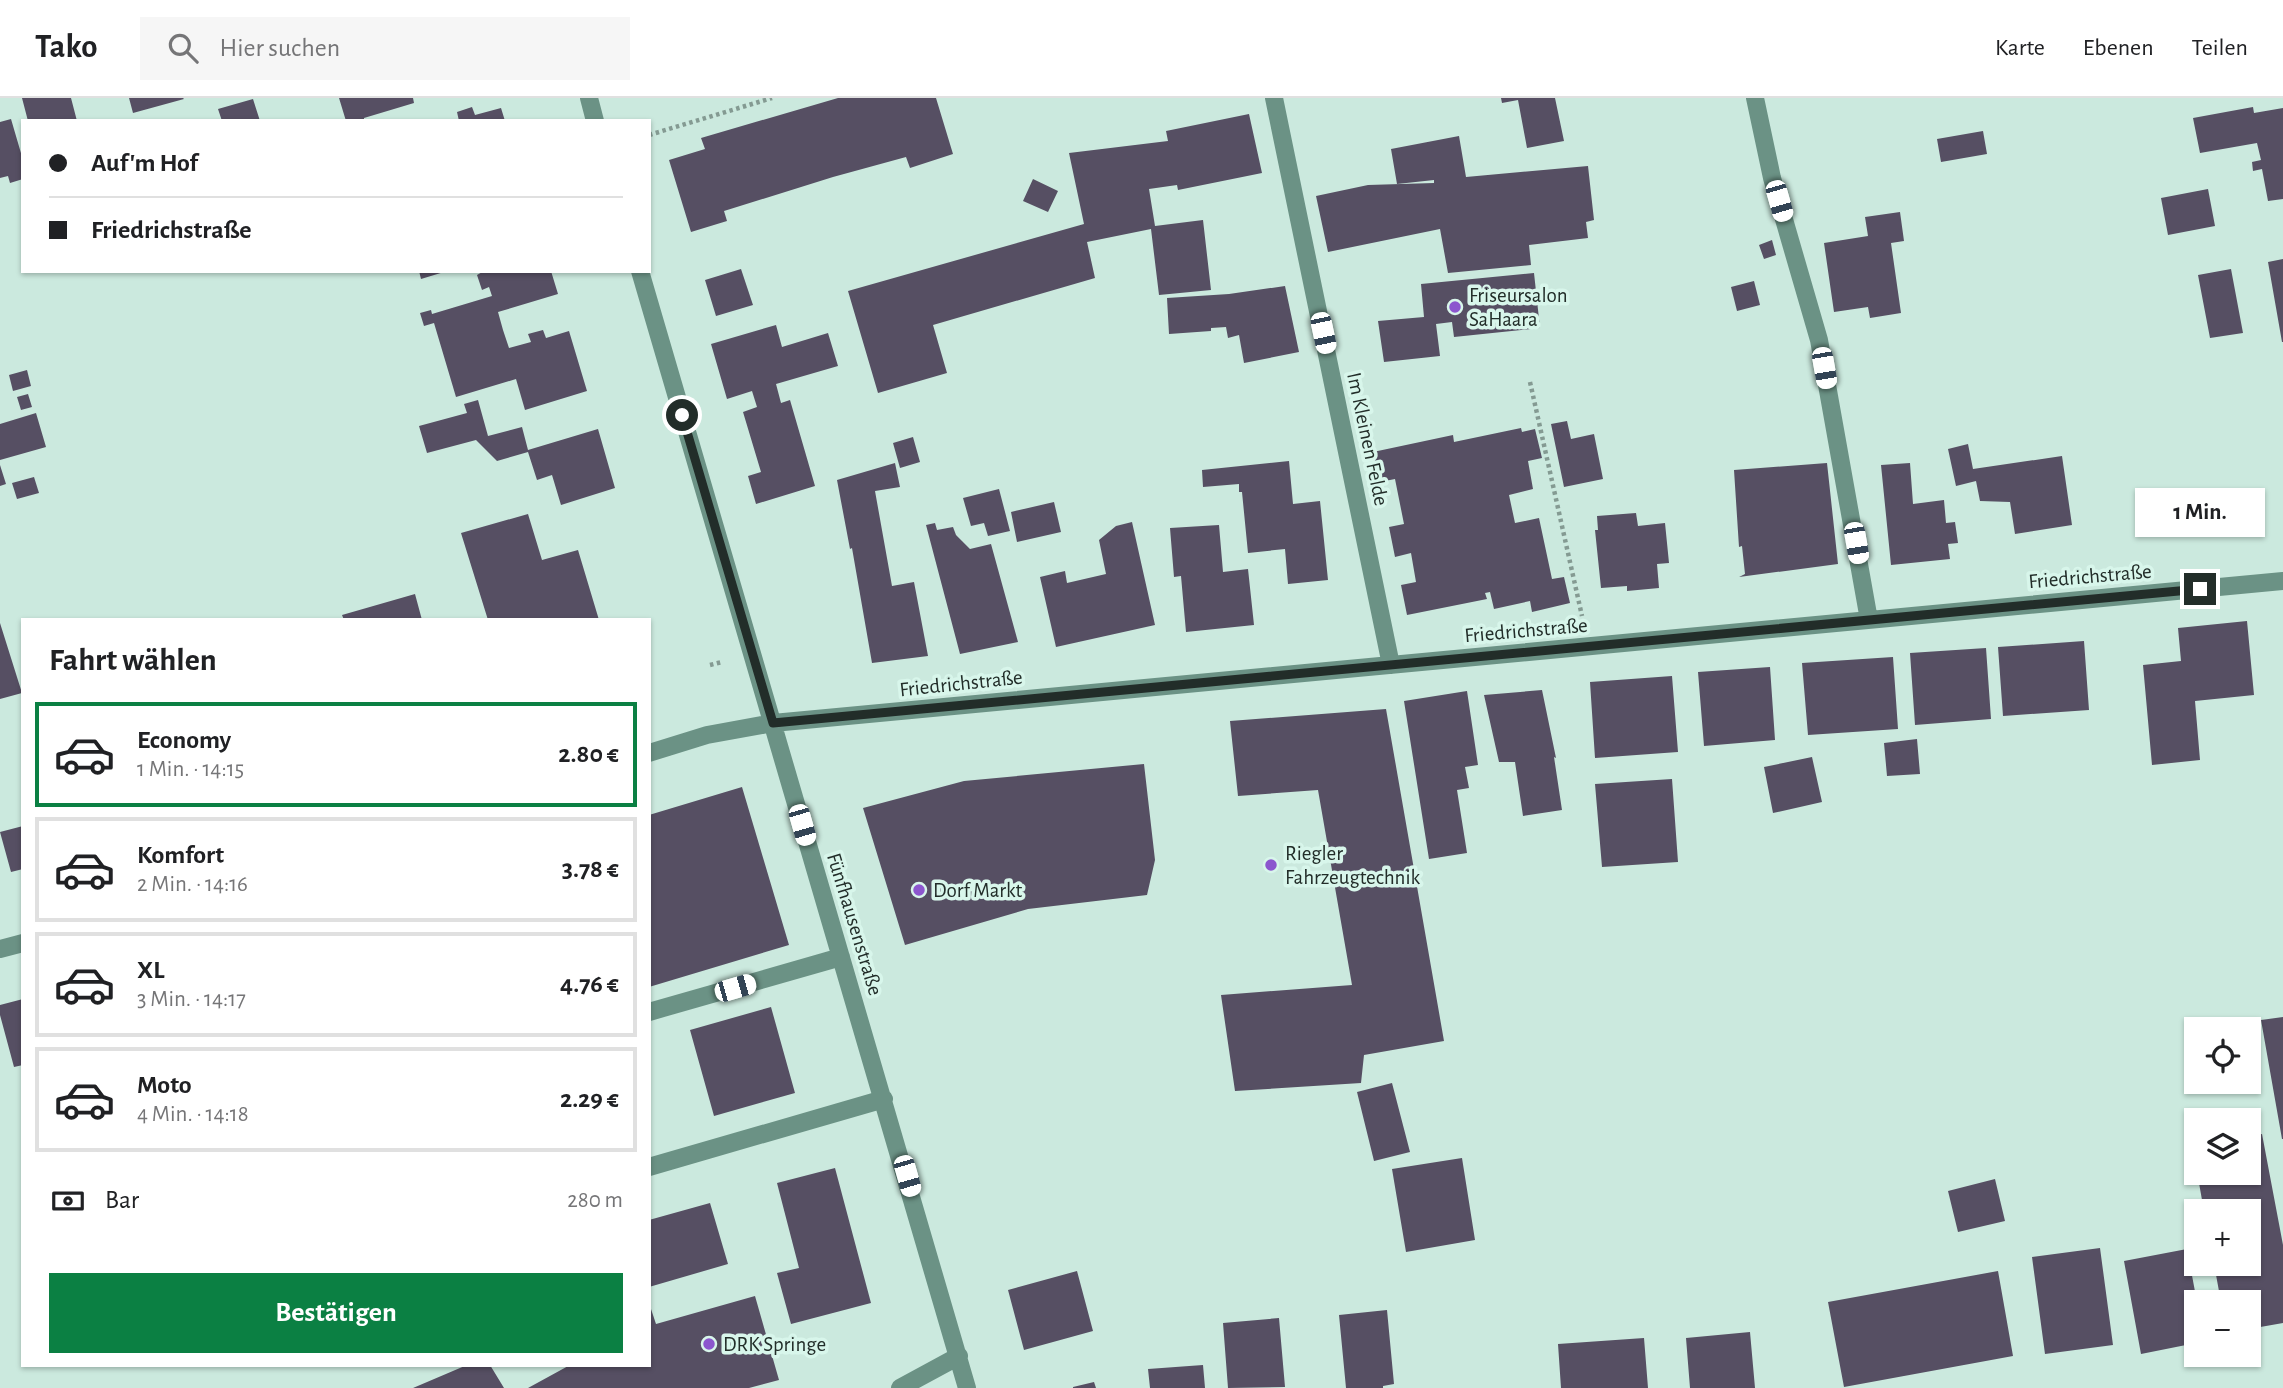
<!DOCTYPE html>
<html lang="de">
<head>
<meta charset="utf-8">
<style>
	body { margin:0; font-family:"Alegreya Sans",sans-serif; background:#f6f6f6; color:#202124; height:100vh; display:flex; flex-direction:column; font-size:26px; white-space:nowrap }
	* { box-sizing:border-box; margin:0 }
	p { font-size:23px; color:#757577 }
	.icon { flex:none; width:38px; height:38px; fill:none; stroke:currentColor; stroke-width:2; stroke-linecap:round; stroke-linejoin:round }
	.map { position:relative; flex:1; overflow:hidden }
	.side { position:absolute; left:21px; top:520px; width:630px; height:749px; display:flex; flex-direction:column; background:#fff; border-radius:0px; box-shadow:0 2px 5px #0004 }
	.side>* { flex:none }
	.guide { position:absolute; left:21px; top:21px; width:630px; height:154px; border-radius:0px; box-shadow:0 2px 5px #0004; display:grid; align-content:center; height:154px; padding:0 28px; background:#fff }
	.fabs { position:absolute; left:2184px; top:919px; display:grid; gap:14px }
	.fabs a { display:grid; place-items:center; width:77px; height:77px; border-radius:0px; background:#fff; box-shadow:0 2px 5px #0004; font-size:35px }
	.end { position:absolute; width:32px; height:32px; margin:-16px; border:9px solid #222d29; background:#fff; box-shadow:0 0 0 4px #fff }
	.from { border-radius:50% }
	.bubble { position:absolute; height:49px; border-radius:0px; background:#fff; box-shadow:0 2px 5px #0004; font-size:23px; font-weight:700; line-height:49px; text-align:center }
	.car { position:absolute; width:21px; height:42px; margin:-21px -10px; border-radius:9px; box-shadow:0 0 5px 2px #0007; background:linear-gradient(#fff 24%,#345 0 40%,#fff 0 76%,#345 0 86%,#fff 0) }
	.guide b { display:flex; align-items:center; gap:24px; height:66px; font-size:26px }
	.guide b+b { border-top:2px solid #e0e0e0 }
	.guide i { width:18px; height:18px; background:#202124 }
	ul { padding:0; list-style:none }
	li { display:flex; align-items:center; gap:21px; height:105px; margin:0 14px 10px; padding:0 14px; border:4px solid #e0e0e0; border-radius:0px }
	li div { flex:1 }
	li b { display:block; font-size:26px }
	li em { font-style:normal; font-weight:700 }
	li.selected { border-color:#0b8043 }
	li>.icon { width:63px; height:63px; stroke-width:1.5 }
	h2 { padding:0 28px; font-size:32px; line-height:84px }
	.pay { display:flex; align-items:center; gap:18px; height:77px; padding:0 28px; font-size:26px }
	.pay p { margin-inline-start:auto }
	.cta { display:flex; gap:14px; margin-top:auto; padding:14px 28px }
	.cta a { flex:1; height:80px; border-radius:0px; background:#0b8043; color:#fff; font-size:28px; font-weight:700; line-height:80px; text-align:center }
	header { display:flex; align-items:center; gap:42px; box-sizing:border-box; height:98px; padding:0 35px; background:#fff; border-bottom:2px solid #e0e0e0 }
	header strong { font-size:33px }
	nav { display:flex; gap:38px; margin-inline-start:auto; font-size:24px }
	.search { width:490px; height:63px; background:#f6f6f6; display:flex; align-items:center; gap:18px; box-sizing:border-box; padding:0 24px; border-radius:0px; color:#757577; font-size:26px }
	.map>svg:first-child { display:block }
	.building { fill:#564f63 }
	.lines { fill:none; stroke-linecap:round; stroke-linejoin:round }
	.path { stroke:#849a92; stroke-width:4.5; stroke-dasharray:3.5 3.5; stroke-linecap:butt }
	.minor { stroke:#6b9285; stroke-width:18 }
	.route { stroke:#222d29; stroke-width:9 }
	.poi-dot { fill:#8c56ce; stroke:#d8f6eb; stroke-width:2.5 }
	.labels { text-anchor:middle; stroke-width:7; stroke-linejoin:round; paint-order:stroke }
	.poi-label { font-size:21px; fill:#222d29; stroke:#d8f6eb; text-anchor:start }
	.street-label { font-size:21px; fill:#222d29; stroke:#d8f6eb }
</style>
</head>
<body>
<header>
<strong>Tako</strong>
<div class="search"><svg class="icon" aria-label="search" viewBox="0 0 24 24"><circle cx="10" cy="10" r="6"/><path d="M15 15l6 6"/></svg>Hier suchen</div>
<nav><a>Karte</a><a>Ebenen</a><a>Teilen</a></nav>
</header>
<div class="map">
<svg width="2283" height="1290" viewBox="0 0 2283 1290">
	<rect width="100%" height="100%" fill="#cbe9de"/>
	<!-- building -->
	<path class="building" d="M22 0H71L77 23H28Z
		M129 0H183L184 1 133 15Z
		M339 0H413L414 5 364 20V23H346Z
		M838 0H936L953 56 910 70 906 59 833 79 724 113 727 123 691 134 669 62 705 51 701 40Z
		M1501 0H1555L1564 43 1527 50 1518 2 1502 5Z
		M253 1 260 23H222L218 11Z
		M472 9 475 17 501 10 505 23H459L457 14Z
		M2253 9 2254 15 2283 10V101L2268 103 2262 71 2253 73 2252 64 2261 62 2257 45 2200 55 2193 20Z
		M1249 16 1262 75 1178 92 1177 87 1149 91 1155 128 1203 122 1211 192 1159 197 1151 131 1087 144 1095 180 933 227 947 275 878 295 848 193 1084 126 1069 55 1168 43 1166 33Z
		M11 21 23 62V81L10 85 8 78 0 80V24Z
		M1983 33 1987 56 1941 64 1937 41Z
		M1459 38 1466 79 1588 68 1594 122 1586 124 1588 140 1529 147 1531 167 1448 175 1440 131 1328 154 1316 98 1368 87 1434 85V82L1397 86 1391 51Z
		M1033 81 1058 93 1048 114 1023 103Z
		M2208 91 2215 128 2168 137 2161 100Z
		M1900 114 1904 143 1891 145 1901 215 1870 220 1868 209 1834 214 1824 145 1868 138 1865 119Z
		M1772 142 1776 157 1764 161 1759 147Z
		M2283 161V244H2282L2268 164Z
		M741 171 753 207 716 218 705 182Z
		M2231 171 2243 235 2210 240 2198 177Z
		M419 173H444V174L421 181Z
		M484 173H551L558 196 498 214 503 232 509 250 531 244 528 236 543 232 546 240 569 233 587 293 525 312 516 281 456 299 434 225 424 228 420 215 431 212 432 216 492 198 489 189 482 192 477 177Z
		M1534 175 1540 230 1454 239 1452 224 1436 226 1440 258 1384 264 1378 223 1424 219 1421 186Z
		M1754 183 1760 207 1737 213 1731 189Z
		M1285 188 1299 254 1244 265 1239 237 1228 240 1226 229 1211 230V233L1169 236 1167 200 1229 196Z
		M776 227 782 249 828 235 838 268 776 286 781 305 790 302 815 388 756 406 748 378 761 374 743 314 757 309 752 293 727 301 711 246Z
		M27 272 31 288 13 293 9 277Z
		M28 296 32 309 21 312 17 299Z
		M478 302 488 338 522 329 528 352 598 331 615 390 561 407 552 377 537 382 528 354 497 363 476 342 427 355 419 328 467 315 464 306Z
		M36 315 46 349 0 362V326Z
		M1567 323 1571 341 1594 336 1603 381 1564 389 1551 326Z
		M1521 330 1522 334 1535 331 1542 360 1528 363 1533 391 1509 397 1515 425 1539 420 1552 481 1564 479 1570 505 1532 514 1530 503 1494 511 1490 494 1485 495 1487 501 1407 517 1401 487 1416 484 1411 455 1395 459 1389 429 1404 426 1395 381 1380 384 1373 354 1453 337 1454 344Z
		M913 339 920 364 900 370 893 345Z
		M1968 346 1973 371 2062 358 2072 427 2015 436 2010 404 1980 403 1976 383 1956 388 1948 351Z
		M1289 363 1293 406 1320 403 1328 482 1288 486 1285 451 1248 455 1242 394H1239V386L1203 389 1202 372Z
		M895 365 900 389 875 393 892 488 914 484 928 558 872 565 852 450 850 451 837 382Z
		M1827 365 1838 466 1739 479 1745 476 1742 448 1739 449 1734 372Z
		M1910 365 1913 406 1944 402 1946 425 1955 424 1958 445 1948 446 1950 461 1891 467 1881 367Z
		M0 367 6 386 0 388Z
		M34 379 39 395 17 401 12 385Z
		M999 391 1010 433 988 438 984 425 971 428 963 400Z
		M1054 404 1061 434 1017 444 1011 414Z
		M1636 415 1638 428 1665 425 1669 465 1657 466 1659 490 1627 493V488L1601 490 1595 432H1598L1597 418Z
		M528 416 542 462 578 452 599 522H488L461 435Z
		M1132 424 1155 527 1056 549 1040 479 1065 473 1067 485 1106 476 1099 442 1116 428Z
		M935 425 937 432 953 429 956 437 970 451 991 446 1018 544 960 556 926 427Z
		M1219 427 1223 474 1248 471 1254 527 1186 534 1181 478 1174 479 1170 430Z
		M415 496 422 522H344L342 517Z
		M2247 523 2254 597 2195 603 2200 662 2152 667 2143 567 2181 563 2178 530Z
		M0 525 22 595 0 601Z
		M2084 543 2089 612 2003 618 1998 549Z
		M1986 550 1991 621 1915 627 1910 555Z
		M1893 559 1898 631 1808 637 1802 565Z
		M1770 569 1775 642 1704 648 1698 574Z
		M1672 578 1678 654 1595 660 1590 584Z
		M1542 592 1556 660 1554 659 1562 712 1523 718 1515 664H1499L1484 597Z
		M1467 593 1478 667 1465 669 1469 690 1457 692 1467 755 1429 761 1404 603Z
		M1386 611 1444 943 1364 957 1361 985 1235 993 1221 897 1352 887 1318 692 1238 698 1230 623Z
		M1917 641 1920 676 1887 678 1884 645Z
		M1812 659 1822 704 1773 715 1764 669Z
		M1144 666 1155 762 1147 797 1028 811 905 847 863 710 964 683Z
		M1672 681 1678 764 1602 769 1595 686Z
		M742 689 789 847 649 889V717Z
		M23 728V771L11 774 0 734Z
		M23 901V967L14 969 0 917V907Z
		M771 909 795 995 714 1018 690 932Z
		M2283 919V1041H2282L2261 922Z
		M1392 985 1410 1054 1374 1063 1357 994Z
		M2262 1036 2283 1147V1225L2249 1231V1204H2221L2214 1166H2249V1113H2204L2197 1074H2249V1038Z
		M1462 1060 1475 1142 1406 1154 1392 1071Z
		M835 1070 871 1205 791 1226 777 1175 799 1170 777 1085Z
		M1995 1081 2005 1123 1958 1134 1948 1093Z
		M710 1105 728 1166 649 1189V1122Z
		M2100 1150 2113 1247 2045 1256 2032 1159Z
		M2187 1151 2197 1204 2196 1245 2141 1256 2124 1163Z
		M1077 1173 1093 1233 1024 1252 1008 1192Z
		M1998 1173 2013 1258 1844 1289 1828 1204Z
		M755 1198 779 1282 749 1290H528L570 1267H649V1205L656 1226Z
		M1387 1212 1394 1286 1383 1288V1290H1346L1339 1217Z
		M1279 1220 1285 1289 1228 1290 1223 1225Z
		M1750 1234 1755 1290H1690L1686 1240Z
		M1644 1240 1648 1290H1561L1558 1246Z
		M467 1267H490L504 1290H413Z
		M1203 1267 1205 1290H1150L1148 1271Z
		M1094 1284 1096 1290H1073V1289Z"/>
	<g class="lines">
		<!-- path -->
		<path class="path" d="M649 37 772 0
			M1530 284 1582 518
			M710 567 722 564"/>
		<!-- minor -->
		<path class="minor" d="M589 0 595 23
			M1274 0 1391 567
			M1755 0 1772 80 1819 242 1869 522
			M640 173 967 1290
			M649 655 707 637 773 625 2283 483
			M0 851 23 845
			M649 914 841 859
			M649 1069 884 1001
			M900 1290 959 1258"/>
	</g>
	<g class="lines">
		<!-- route -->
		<path class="route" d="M682 317 773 625 2200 491"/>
	</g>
	<!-- markers -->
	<g class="poi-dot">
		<circle cx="1455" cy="209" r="7"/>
		<circle cx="1271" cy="767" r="7"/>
		<circle cx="919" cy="792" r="7"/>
		<circle cx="709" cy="1246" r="7"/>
	</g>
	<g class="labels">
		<!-- poi labels -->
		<g class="poi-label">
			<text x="1469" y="204">Friseursalon<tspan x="1469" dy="24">SaHaara</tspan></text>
			<text x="1285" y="762">Riegler<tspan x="1285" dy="24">Fahrzeugtechnik</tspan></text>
			<text x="933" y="799">Dorf Markt</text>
			<text x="723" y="1253">DRK Springe</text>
		</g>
		<!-- street labels -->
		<g class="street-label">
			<text transform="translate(1368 341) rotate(78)" y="7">Im Kleinen Felde</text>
			<text transform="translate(2090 478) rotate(-5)" y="7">Friedrichstraße</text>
			<text transform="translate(1526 532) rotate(-5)" y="7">Friedrichstraße</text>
			<text transform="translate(961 585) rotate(-6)" y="7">Friedrichstraße</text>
			<text transform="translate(855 826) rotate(73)" y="7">Fünfhausenstraße</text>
		</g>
	</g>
</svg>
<div class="fabs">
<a><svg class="icon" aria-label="locate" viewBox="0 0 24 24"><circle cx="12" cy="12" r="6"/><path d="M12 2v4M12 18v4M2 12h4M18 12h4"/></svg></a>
<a><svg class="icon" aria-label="layers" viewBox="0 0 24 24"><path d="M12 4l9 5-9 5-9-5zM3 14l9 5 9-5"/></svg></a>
<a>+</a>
<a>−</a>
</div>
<i class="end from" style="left:682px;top:317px"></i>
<i class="end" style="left:2200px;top:491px"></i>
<div class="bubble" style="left:2135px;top:390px;width:130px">1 Min.</div>
<i class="car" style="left:1779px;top:103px;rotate:164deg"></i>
<i class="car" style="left:1323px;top:235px;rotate:168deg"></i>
<i class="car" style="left:1824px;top:270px;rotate:170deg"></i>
<i class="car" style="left:1856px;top:445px;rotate:170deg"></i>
<i class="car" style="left:802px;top:727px;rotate:164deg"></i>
<i class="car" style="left:735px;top:890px;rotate:74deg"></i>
<i class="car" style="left:907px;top:1078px;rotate:164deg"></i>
<div class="guide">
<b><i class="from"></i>Auf'm Hof</b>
<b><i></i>Friedrichstraße</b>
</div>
<section class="side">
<h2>Fahrt wählen</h2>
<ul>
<li class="selected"><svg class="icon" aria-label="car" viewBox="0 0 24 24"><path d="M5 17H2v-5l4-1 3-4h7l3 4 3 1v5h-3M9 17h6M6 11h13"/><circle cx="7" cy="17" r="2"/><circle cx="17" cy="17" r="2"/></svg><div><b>Economy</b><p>1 Min. · 14:15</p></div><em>2.80 €</em></li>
<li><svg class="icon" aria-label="car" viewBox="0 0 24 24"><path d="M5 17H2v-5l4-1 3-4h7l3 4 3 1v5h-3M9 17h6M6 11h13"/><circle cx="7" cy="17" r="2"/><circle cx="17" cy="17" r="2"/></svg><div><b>Komfort</b><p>2 Min. · 14:16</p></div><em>3.78 €</em></li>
<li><svg class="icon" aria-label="car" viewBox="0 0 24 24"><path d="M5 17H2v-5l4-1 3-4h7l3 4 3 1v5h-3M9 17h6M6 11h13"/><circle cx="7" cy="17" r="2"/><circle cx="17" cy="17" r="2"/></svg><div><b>XL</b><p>3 Min. · 14:17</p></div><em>4.76 €</em></li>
<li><svg class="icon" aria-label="car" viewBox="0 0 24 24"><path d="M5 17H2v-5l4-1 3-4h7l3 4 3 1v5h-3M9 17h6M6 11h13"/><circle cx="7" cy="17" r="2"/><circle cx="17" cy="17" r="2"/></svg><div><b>Moto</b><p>4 Min. · 14:18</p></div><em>2.29 €</em></li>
</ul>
<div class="pay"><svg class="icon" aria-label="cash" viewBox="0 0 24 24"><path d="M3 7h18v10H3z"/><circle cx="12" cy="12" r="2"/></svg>Bar<p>280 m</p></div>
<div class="cta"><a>Bestätigen</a></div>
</section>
</div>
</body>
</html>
